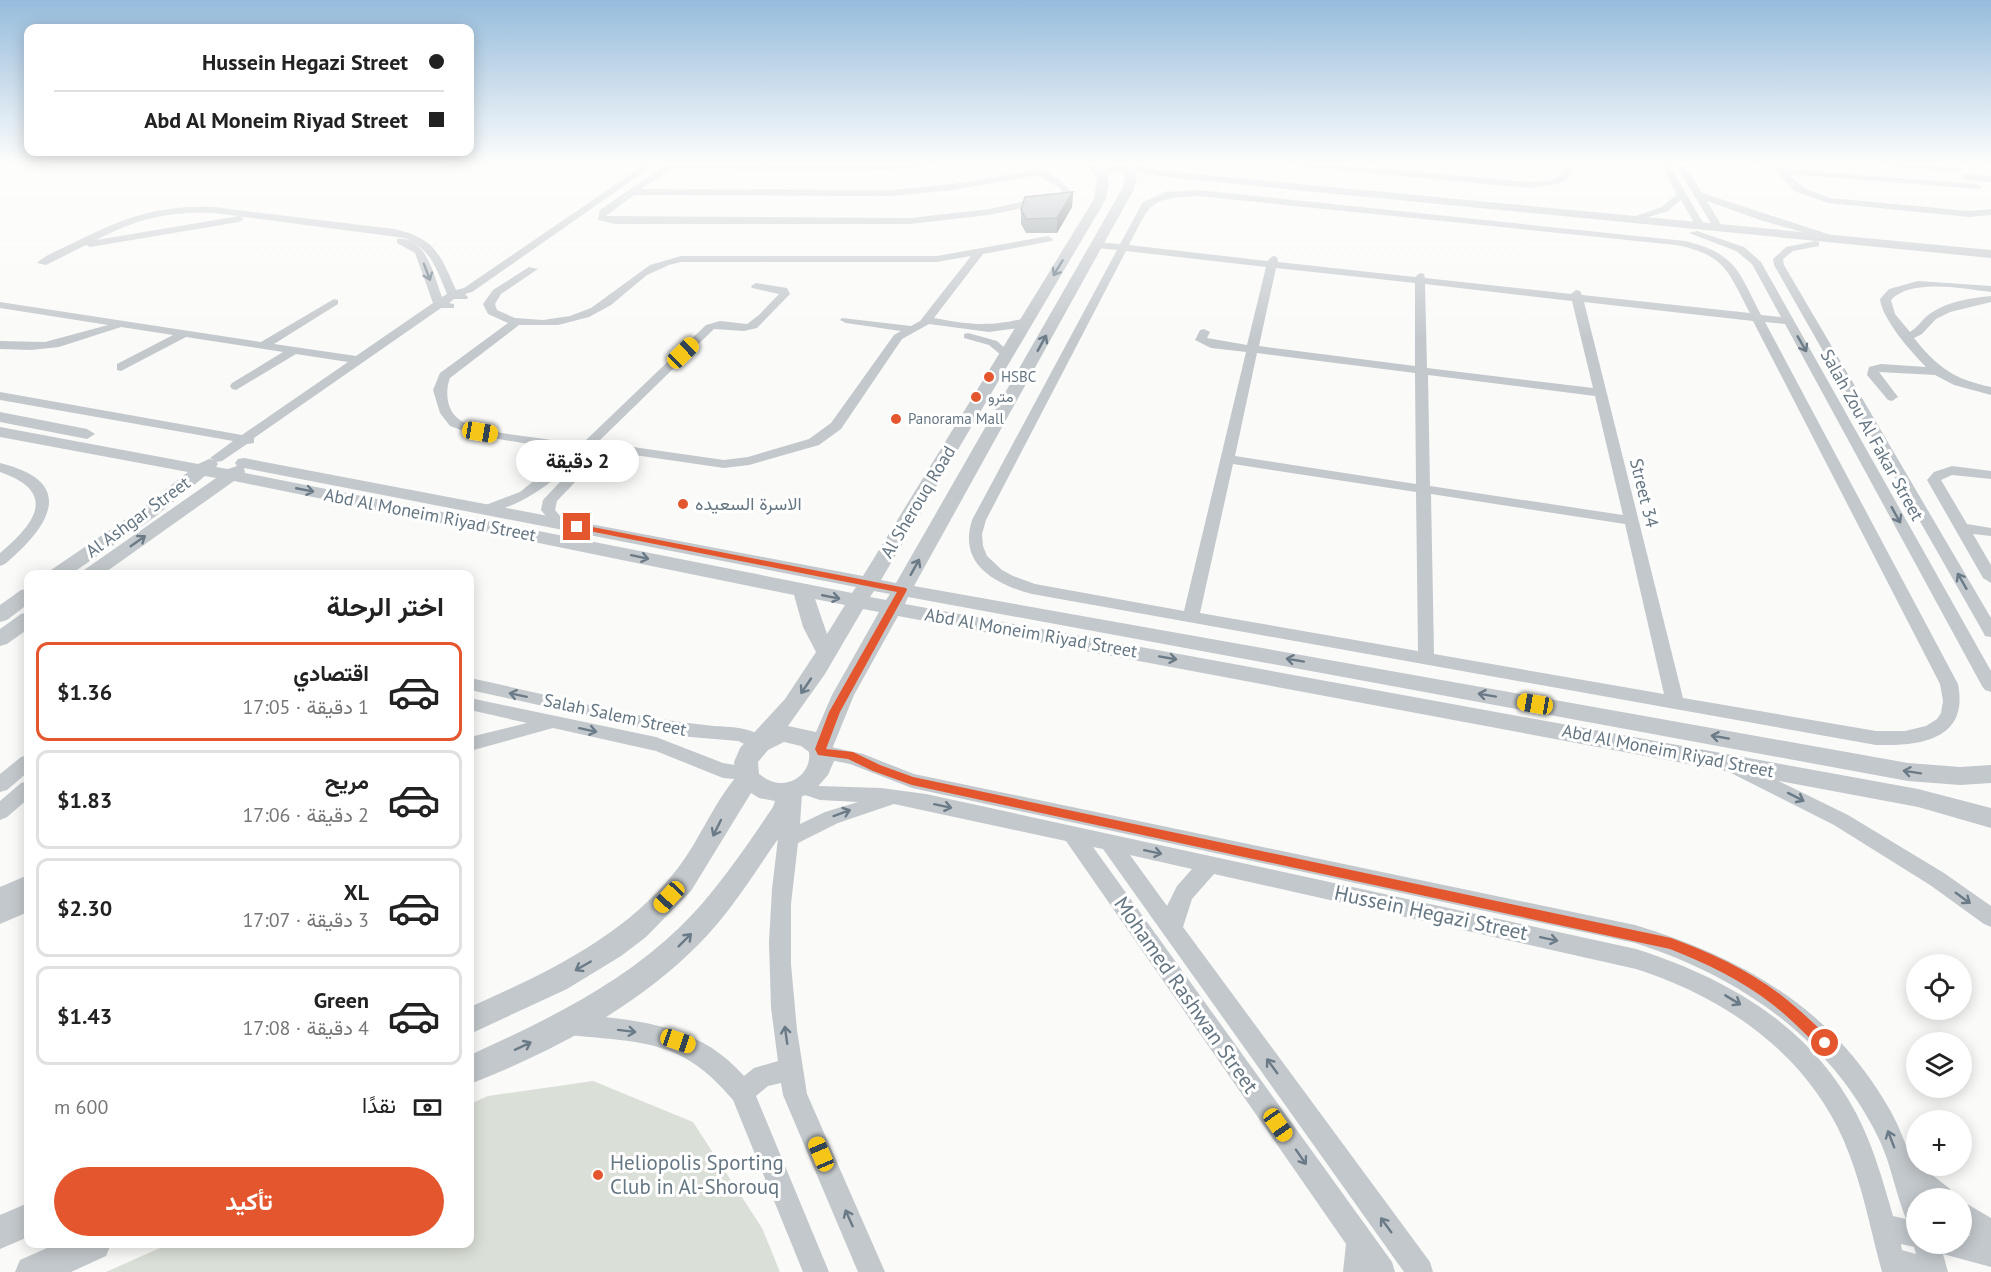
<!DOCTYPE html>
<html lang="ar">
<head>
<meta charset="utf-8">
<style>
	body { margin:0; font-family:"PT Sans",Vazirmatn,sans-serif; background:#f6f6f6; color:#222; direction:rtl; height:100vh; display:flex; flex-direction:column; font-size:22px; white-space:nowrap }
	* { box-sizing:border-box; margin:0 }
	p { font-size:20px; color:#767676 }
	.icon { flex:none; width:33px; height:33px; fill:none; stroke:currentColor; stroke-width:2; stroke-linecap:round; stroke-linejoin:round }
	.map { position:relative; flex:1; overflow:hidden; direction:ltr }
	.side { position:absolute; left:24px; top:570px; width:450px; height:678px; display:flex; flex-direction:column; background:#fff; border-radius:12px; box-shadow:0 3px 15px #0003; direction:rtl }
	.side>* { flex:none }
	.hud { position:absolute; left:24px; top:24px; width:450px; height:132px; border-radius:12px; box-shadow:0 3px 15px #0003; direction:rtl; display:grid; align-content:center; height:132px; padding:0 30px; background:#fff }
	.fabs { position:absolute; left:1906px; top:954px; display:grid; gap:12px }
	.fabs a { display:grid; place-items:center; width:66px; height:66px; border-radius:50%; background:#fff; box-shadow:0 3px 15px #0003; font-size:30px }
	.end { position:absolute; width:27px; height:27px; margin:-14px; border:8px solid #e4572e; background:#fff; box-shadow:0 0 0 3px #fff }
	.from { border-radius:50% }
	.bubble { position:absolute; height:42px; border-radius:21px; background:#fff; box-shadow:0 3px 15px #0003; font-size:20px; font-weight:700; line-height:42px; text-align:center; direction:rtl }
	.car { position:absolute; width:18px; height:36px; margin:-18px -9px; border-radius:8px; box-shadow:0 0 4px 2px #0007; background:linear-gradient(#f5c518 24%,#345 0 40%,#f5c518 0 76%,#345 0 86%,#f5c518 0) }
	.hud b { display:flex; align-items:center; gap:21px; height:57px; font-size:22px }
	.hud b+b { border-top:2px solid #e0e0e0 }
	.hud i { width:15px; height:15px; background:#222 }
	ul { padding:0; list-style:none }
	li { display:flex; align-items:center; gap:18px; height:99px; margin:0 12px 9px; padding:0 18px; border:3px solid #e0e0e0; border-radius:12px }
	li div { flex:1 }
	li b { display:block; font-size:22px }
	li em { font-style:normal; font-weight:700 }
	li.active { border-color:#e4572e }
	li>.icon { width:54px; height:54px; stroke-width:1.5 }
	h2 { padding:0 30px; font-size:27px; line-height:72px }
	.pay { display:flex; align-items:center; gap:15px; height:66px; padding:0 30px; font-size:22px }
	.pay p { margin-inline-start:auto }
	.cta { display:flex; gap:12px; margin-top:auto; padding:12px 30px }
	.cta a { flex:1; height:69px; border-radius:36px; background:#e4572e; color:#fff; font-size:24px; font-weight:700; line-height:69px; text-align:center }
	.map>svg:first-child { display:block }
	.green { fill:#dadfd7 }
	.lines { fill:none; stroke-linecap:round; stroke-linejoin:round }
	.minor { fill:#c3c8cc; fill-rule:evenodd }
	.tertiary { fill:#c3c8cc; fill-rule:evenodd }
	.wall { fill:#929a9f }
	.shaded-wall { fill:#777d82 }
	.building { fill:#aab3b9; stroke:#777d82; stroke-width:1.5 }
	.oneway { stroke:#6a7a87 }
	.route { fill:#e4572e }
	.poi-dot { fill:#e4572e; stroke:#fff; stroke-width:2 }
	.labels { text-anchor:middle; stroke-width:6; stroke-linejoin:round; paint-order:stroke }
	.far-poi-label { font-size:15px; fill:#657683; stroke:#fff; text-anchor:start }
	.street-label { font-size:18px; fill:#657683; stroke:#fff }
	.poi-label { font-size:18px; fill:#657683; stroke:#fff; text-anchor:start }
	.near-street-label { font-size:21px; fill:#657683; stroke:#fff }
	.near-poi-label { font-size:21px; fill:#657683; stroke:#fff; text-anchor:start }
</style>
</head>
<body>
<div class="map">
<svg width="1991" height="1272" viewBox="0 0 1991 1272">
	<rect width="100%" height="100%" fill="#fafaf8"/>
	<!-- green -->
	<path class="green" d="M593 1081 693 1122 762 1228 780 1272H106L169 1244H470V1104L488 1096Z"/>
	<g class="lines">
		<!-- minor -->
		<path class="minor" d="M647 163H657L472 292 465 294 468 297 467 299H454L449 303 454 304V308H441L254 438V443L247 444 222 461 217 462 210 458 233 441 0 400V392L242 435 348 362 296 354 236 390 232 389 230 386 232 383 283 352 186 337 121 371 117 370V364L173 335 121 327 59 347 31 350 0 349V341L45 342 108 325 0 308V302L261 342 334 299 338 300V304L274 344 356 356 433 303 415 253 397 243V239C427 236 434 277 442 297L447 294C437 270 431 249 405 238L214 213C168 211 137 219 96 240L239 216 244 219 239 222 90 247 86 245 46 265 37 263C46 254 62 249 73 243 124 218 156 205 214 207L394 229C435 238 440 254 456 290L464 288Z
			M668 163H937L933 166 886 170 671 169 641 189 892 190 952 184 1031 171 1021 163C1034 163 1067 181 1072 194L1065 199 989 215 910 224H615L598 220 600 210ZM1038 175 1061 189 1062 193 989 209 910 218 606 216 634 195 892 196 952 190Z
			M1292 163H1322L1529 182 1553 180 1563 174V163H1571L1572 175 1558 184 1529 188 1296 166Z
			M1660 163H1668L1705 226 1703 228H1697L1681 200 1668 211 1632 222 1627 219 1662 207 1677 194Z
			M1675 163H1683L1702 193 1840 238 1831 240 1763 221 1707 201 1723 228 1715 230Z
			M1752 163H1780L1783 169 1977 184 1982 187 1980 189 1788 174 1807 190 1831 198 1969 211 1991 209V215L1969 217 1828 203 1794 191 1772 166H1756Z
			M1878 163 1959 166 1963 169 1959 172 1882 166Z
			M1966 174 1991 176V182L1963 179 1962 177Z
			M1198 190 1685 241C1736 253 1739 272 1761 315L1781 317 1752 264 1736 251 1689 233 1697 231 1744 247 1761 262 1991 671V692L1985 690 1982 686 1785 324 1765 322 1958 684C1969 740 1920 746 1876 745L1032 594C994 584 958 564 972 520L1117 250 1097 248 1092 245 1097 242 1120 244 1143 202 1166 192ZM1198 196 1676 245C1726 255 1728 272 1750 313L1582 295 1580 291 1576 290 1571 294 1425 278 1424 274 1420 273 1415 277 1278 262 1277 257 1273 256 1267 261 1129 245C1152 202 1147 199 1198 196ZM1126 251 1266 267 1247 345 1207 338 1210 332 1204 329 1200 330 1195 340 1211 348 1246 352 1184 611 1035 584 1013 576 1002 570 987 556 983 546 982 534 986 520ZM1276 268 1415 283V366L1259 346ZM1425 284 1572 301 1593 388 1427 368ZM1584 302 1753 321 1940 684 1943 701 1941 713 1937 719 1926 726 1905 731H1876L1683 698ZM1257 353 1415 373 1416 484 1235 456ZM1428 375 1595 396 1623 515 1430 486ZM1233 464 1416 492 1418 651 1200 613ZM1431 494 1625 524 1664 694 1434 654Z
			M1048 236 1053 239 1052 241 983 254 934 318C971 325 989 327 1026 318L1032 321 1018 328 989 332 929 324 902 339 841 429 819 445 749 465 724 468 600 450 595 449 594 444H587L585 441 706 325 720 321 747 324 759 315 779 294 752 288 751 286 756 283 787 288 790 294 757 328 744 331 714 329 598 442 724 460 748 457 809 439 831 423 894 335 901 331 846 323 840 320 842 318 911 326 920 321 971 256 937 262H681L669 265 647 275 611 305 589 317 558 325H519L450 378C445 391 446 411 460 420 481 435 546 437 575 444L577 447 575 450 570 451 475 435 450 426 440 413 433 390 440 373 508 323 488 314 483 304 493 290 529 267 538 269 501 294 495 304 497 310 515 318 543 320 570 316 591 308 650 265 681 256H937Z
			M1815 241 1819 242V246L1793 251 1783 259 1784 265 1991 618V637L1985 636 1983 632 1774 265 1773 259 1786 247Z
			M1918 281 1991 286V292C1963 289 1912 278 1891 300L1895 314 1910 332C1917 328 1921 321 1927 316 1944 302 1970 298 1991 296V302L1950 312 1936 319 1922 334 1914 338C1938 368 1954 379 1991 387V395L1954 385 1935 375 1879 372 1898 397 1892 401 1888 400 1867 375 1869 367 1881 364 1926 367C1911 352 1882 319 1880 299L1889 289Z
			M968 333 997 341 1012 355 1006 359 989 345 964 338V334Z
			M595 449 602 453 600 456 557 501 555 510 566 523 559 527 554 526 541 510 543 500 590 450Z
			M573 452 580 456 578 459C550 484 525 504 488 513L481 509 483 506 520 492 568 453Z
			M0 463C78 482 50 526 5 564L0 566V553C36 523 58 492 0 472Z
			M1952 466 1991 471V479L1952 475 1941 480 1967 524 1991 528V536L1973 534 1991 565V583L1983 578 1927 480 1934 472Z
			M470 678C550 695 632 718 714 726 731 727 759 727 768 744L765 749 759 751 738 741 679 736 470 690Z
			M470 698 656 737 723 763 753 768 755 773 753 778 746 780 723 778 656 751 553 728 470 751V737L527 723 470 710Z
			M822 745 863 754 914 774 1635 925C1741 957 1830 1007 1887 1105 1897 1121 1903 1138 1910 1155 1913 1159 1916 1161 1917 1166H1921L1950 1189 1954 1198H1917V1244H1962V1234L1971 1236 1962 1230V1201L1991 1218V1267L1943 1254 1948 1272H1882C1870 1228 1862 1183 1844 1141 1806 1053 1724 997 1636 969L1214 874 1192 899 1183 927 1430 1262 1433 1272H1404L1103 849 1093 847 1392 1262 1395 1272H1343L1346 1244 1066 841 894 804 838 823 798 843 791 904V964L797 1030 807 1094 885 1272H858L783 1095 781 1083 768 1086 756 1096 829 1272H803L733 1100C682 1039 644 1043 570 1035L562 1032 559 1024 562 1016 570 1013C636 1021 697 1022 744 1076L754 1068 778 1061 771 1008 769 942 772 889 783 796 786 791 793 789 795 782 802 780 820 786 881 788 926 794 1636 949C1727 978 1811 1026 1856 1113 1873 1145 1883 1181 1893 1216L1906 1219C1895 1192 1891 1163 1878 1137 1829 1037 1738 976 1635 943L912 788 850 764 815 757 813 752 815 747ZM802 794 820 800 858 802 825 812 800 824ZM1130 855 1192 869 1177 886 1167 906ZM1901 1244 1914 1247 1916 1254 1902 1250Z
			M28 755V772L7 790 0 792V774L21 757Z
			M1736 760 1848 815 1944 873 1991 906V927L1984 924 1930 885 1834 825 1729 772 1727 767 1729 762Z
			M28 781V799L7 817 0 820V801L21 783Z
			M28 875V893L23 896 28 894V912L0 924V887Z"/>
		<!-- tertiary -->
		<path class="tertiary" d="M1087 163H1098L1103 169 1115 165 1114 163 1174 172 1991 250V258L1174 178 1133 172 1137 176 1134 189 914 586 1908 763 1960 767 1991 765V783L1960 785 1908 781 908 597 905 604 1918 789 1991 808V828L1918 807 898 616 854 695 832 749 834 761 828 775 812 793 800 797C793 822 775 842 761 864 742 892 723 920 699 944 637 1007 552 1052 470 1084V1055C545 1021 620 985 680 927 716 892 745 848 773 807L775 801 759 798 751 793 691 891 646 937 621 956 567 989 470 1034V1007C544 974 622 938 674 873 698 844 711 807 736 777L734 762 740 748 785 699 816 652 803 627 794 595 234 481 103 574H81L84 570 216 478 205 476 156 516 71 574H48L51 570 142 508 188 472 0 437V427L198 464 209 459 215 460 218 464 216 467 228 469 237 466 235 463 238 459 244 458 863 576 1094 199 1097 180ZM1121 171 1125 176 1122 189 896 583 881 580 1106 199 1109 184 1107 175ZM244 468 856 587 852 593 245 473ZM874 591 890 594 886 600 870 597ZM815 599 845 605 827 634ZM863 609 879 612 832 695 816 732 788 726 825 674ZM784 742 801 746 809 752C812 772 791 789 771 781 767 780 762 776 759 774L758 762 768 750Z
			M0 412 87 429 95 434 87 439 0 422Z
			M28 589V604L7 620 0 622V605L21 590Z
			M28 612V629L7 644 0 646V629L21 614Z
			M28 1203V1237L0 1249V1215Z
			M56 1244H111L106 1256 71 1272H15L20 1260Z"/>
	</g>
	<!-- wall -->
	<path class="wall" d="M1073 192 1072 207 1057 233H1026L1021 224V210Z"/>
	<!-- shaded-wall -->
	<path class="shaded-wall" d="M1073 192 1072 207 1057 233V218Z"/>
	<!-- building -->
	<path class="building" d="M1073 192 1057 218 1026 219 1021 210 1025 197Z"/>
	<!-- one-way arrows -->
	<defs><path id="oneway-shaft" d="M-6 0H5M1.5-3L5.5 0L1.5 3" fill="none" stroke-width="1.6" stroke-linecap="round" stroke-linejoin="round" transform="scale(1.5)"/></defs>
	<g class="oneway">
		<use href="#oneway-shaft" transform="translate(1058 268) rotate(121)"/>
		<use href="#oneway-shaft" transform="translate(427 272) rotate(69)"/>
		<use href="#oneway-shaft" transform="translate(1042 343) rotate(-61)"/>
		<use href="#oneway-shaft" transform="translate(1802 344) rotate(60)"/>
		<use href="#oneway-shaft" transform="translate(305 490) rotate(11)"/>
		<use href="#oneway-shaft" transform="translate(1896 515) rotate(61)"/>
		<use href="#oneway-shaft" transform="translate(138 541) rotate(-35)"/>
		<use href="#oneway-shaft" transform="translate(640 557) rotate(12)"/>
		<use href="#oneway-shaft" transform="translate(915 567) rotate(-61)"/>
		<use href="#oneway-shaft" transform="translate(1962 581) rotate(-120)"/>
		<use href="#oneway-shaft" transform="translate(831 597) rotate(11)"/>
		<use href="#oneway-shaft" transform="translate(1168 658) rotate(10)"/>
		<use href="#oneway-shaft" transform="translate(1295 660) rotate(-170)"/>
		<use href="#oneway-shaft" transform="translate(806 686) rotate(124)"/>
		<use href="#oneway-shaft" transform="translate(518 695) rotate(-168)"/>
		<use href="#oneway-shaft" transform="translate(1487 695) rotate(-170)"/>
		<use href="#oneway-shaft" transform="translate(588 730) rotate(12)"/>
		<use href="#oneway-shaft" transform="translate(1720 737) rotate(-170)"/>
		<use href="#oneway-shaft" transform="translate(1912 772) rotate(-171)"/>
		<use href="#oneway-shaft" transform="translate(1796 797) rotate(27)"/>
		<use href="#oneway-shaft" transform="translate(943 806) rotate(12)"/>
		<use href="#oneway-shaft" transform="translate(842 813) rotate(-20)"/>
		<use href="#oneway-shaft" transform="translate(717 828) rotate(116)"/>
		<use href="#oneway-shaft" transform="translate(1153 852) rotate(12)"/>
		<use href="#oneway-shaft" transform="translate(1963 898) rotate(36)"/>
		<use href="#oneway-shaft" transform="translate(1549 939) rotate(12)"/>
		<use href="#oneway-shaft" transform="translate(685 940) rotate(-45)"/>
		<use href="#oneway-shaft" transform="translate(583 966) rotate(150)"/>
		<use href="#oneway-shaft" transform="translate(1733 1000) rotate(31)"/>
		<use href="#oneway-shaft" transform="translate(627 1031) rotate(7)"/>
		<use href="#oneway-shaft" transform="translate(786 1035) rotate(-98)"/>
		<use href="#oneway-shaft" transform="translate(523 1046) rotate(-25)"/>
		<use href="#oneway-shaft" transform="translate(1272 1066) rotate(-126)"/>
		<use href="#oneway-shaft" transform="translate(1891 1139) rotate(-111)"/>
		<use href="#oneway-shaft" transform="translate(1301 1157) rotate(55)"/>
		<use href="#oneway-shaft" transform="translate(849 1218) rotate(-114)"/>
		<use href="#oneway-shaft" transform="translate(1386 1225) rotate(-126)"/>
	</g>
	<!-- sky -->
	<linearGradient id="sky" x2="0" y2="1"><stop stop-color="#96bcdc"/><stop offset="0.48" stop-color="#fdfdfc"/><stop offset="1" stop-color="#fdfdfc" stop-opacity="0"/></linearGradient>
	<rect width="1991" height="341" fill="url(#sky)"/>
	<!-- route -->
	<path class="route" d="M577 524 906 588 907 590 840 712 826 749 853 752 880 765 913 777 1671 938C1710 952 1748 970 1781 995 1798 1008 1814 1024 1830 1038L1832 1043 1830 1048 1825 1049 1820 1048C1804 1033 1789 1017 1772 1004 1741 980 1706 963 1670 949L912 785 873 771 848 759 818 755 815 749 829 712 897 592 574 528V525Z"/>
	<!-- markers -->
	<g class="poi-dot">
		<circle cx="989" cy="377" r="6"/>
		<circle cx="976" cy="397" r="6"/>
		<circle cx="896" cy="419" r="6"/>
		<circle cx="683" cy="504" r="6"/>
		<circle cx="598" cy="1175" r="6"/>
	</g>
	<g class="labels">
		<!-- far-poi labels -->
		<g class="far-poi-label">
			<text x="1001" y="382">HSBC</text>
			<text x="988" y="402">مترو</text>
			<text x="908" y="424">Panorama Mall</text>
		</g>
		<!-- street labels -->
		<g class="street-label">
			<text transform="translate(1872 435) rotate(61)" y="6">Salah Zou Al Fakar Street</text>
			<text transform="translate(1644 493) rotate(76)" y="6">Street 34</text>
			<text transform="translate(918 502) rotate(-59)" y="6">Al Sherouq Road</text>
			<text transform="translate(430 515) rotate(11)" y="6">Abd Al Moneim Riyad Street</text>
			<text transform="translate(138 517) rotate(-36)" y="6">Al Ashgar Street</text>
			<text transform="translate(1031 633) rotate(10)" y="6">Abd Al Moneim Riyad Street</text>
			<text transform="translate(615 715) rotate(12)" y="6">Salah Salem Street</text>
			<text transform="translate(1668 751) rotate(11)" y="6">Abd Al Moneim Riyad Street</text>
		</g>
		<!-- poi labels -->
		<g class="poi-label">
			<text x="695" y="510">الاسرة السعيده</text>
		</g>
		<!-- near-street labels -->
		<g class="near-street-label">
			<text transform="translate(1431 913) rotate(12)" y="7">Hussein Hegazi Street</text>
			<text transform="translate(1186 995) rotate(55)" y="7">Mohamed Rashwan Street</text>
		</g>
		<!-- near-poi labels -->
		<g class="near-poi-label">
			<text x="610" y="1170">Heliopolis Sporting<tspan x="610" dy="24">Club in Al-Shorouq</tspan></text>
		</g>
	</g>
</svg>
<div class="fabs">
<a><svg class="icon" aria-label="locate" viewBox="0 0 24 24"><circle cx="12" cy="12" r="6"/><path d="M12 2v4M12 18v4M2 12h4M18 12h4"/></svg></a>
<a><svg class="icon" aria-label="layers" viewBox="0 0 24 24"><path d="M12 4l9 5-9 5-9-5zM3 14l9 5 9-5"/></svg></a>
<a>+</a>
<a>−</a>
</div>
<i class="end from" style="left:1825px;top:1043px"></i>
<i class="end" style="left:577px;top:527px"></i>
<div class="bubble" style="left:516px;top:440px;width:123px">2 دقيقة</div>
<i class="car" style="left:683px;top:353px;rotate:46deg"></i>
<i class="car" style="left:480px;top:432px;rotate:99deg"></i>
<i class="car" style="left:1535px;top:704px;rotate:280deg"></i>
<i class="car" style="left:669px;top:897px;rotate:223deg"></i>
<i class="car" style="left:678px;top:1041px;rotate:109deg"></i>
<i class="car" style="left:1278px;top:1125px;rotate:145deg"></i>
<i class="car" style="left:821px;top:1154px;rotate:337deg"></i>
<div class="hud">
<b><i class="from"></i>Hussein Hegazi Street</b>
<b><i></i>Abd Al Moneim Riyad Street</b>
</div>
<section class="side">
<h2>اختر الرحلة</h2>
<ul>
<li class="active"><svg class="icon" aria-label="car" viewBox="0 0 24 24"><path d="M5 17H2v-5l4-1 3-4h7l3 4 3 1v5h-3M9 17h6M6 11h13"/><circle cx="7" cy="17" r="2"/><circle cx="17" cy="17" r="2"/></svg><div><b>اقتصادي</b><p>1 دقيقة · 17:05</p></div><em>$1.36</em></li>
<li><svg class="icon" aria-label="car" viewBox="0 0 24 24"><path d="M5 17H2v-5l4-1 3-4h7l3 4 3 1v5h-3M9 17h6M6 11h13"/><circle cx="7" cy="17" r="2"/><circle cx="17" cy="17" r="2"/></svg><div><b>مريح</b><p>2 دقيقة · 17:06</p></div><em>$1.83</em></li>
<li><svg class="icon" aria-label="car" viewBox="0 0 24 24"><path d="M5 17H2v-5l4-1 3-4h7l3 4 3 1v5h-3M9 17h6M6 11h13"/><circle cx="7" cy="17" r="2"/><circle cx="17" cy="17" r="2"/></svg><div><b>XL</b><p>3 دقيقة · 17:07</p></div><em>$2.30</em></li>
<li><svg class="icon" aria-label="car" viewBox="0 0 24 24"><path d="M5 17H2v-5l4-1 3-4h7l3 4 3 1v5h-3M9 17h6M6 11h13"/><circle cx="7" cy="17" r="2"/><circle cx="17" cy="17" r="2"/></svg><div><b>Green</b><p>4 دقيقة · 17:08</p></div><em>$1.43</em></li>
</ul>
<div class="pay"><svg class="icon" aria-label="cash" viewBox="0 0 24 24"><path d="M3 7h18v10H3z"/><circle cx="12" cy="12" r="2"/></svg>نقدًا<p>600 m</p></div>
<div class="cta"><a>تأكيد</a></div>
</section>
</div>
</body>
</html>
